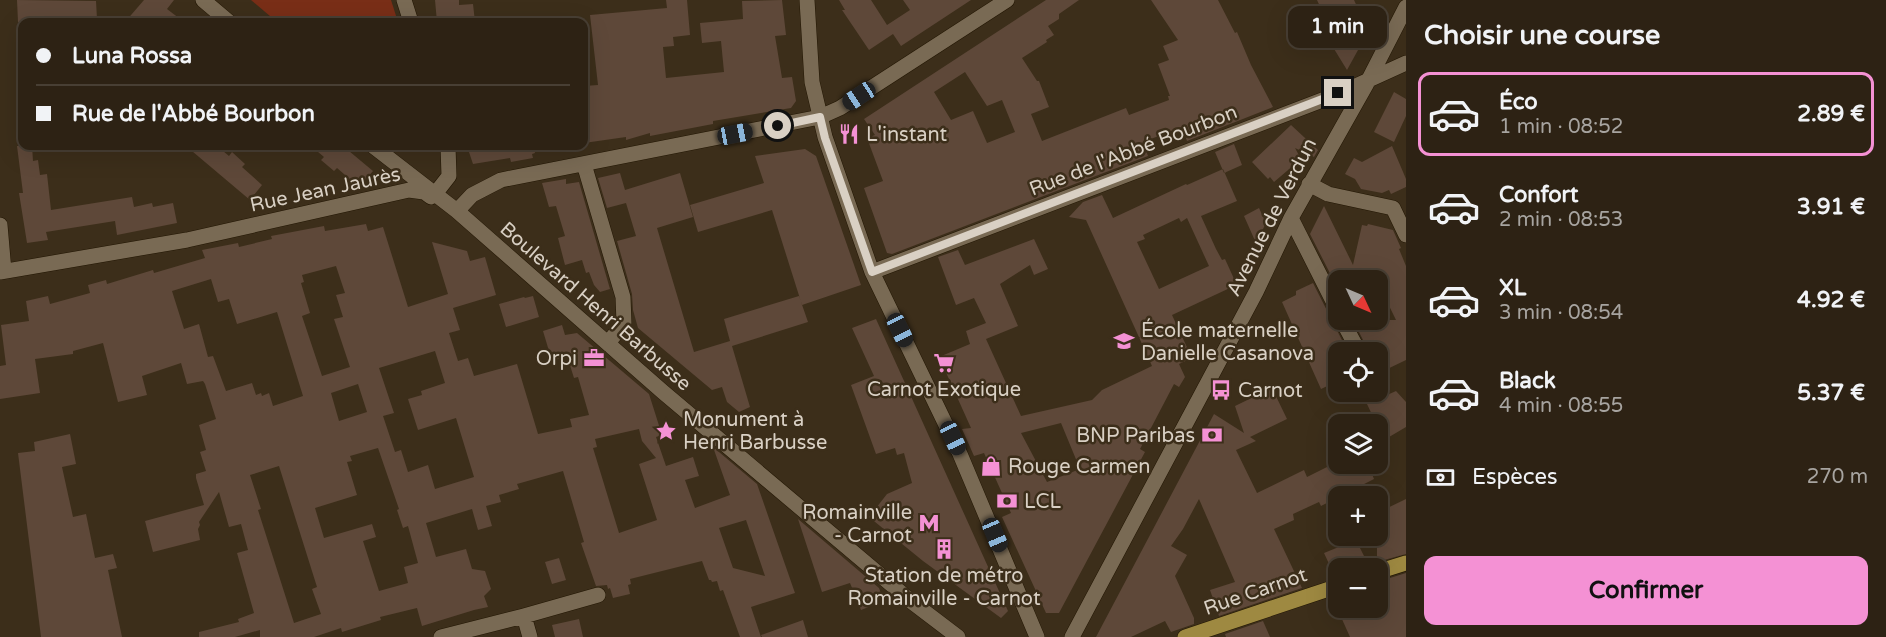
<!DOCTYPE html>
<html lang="fr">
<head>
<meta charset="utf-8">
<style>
	body { margin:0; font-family:"Varela Round",sans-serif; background:#392f22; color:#f1f3f6; height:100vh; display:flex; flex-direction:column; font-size:22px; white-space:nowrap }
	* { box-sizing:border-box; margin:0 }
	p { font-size:20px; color:#a7a4a0 }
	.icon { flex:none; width:33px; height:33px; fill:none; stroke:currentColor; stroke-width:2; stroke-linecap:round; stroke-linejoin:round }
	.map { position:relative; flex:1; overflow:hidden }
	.side { display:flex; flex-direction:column; background:#2d2214; width:480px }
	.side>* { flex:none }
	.hud { position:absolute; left:18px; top:18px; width:570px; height:132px; border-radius:12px; box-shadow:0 6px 24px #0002,0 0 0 2px #483f34; display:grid; align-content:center; height:132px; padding:0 18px; background:#2d2214 }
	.needle { width:39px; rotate:134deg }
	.buttons { position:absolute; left:1328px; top:270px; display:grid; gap:12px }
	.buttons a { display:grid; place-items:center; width:60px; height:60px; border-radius:12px; background:#2d2214; box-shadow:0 6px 24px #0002,0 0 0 2px #483f34; font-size:30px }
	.end { position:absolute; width:27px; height:27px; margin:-14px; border:8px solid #d9d0c4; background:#111; box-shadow:0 0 0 3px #111 }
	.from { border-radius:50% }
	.bubble { position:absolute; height:42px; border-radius:12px; background:#2d2214; box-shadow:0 6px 24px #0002,0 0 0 2px #483f34; font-size:20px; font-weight:700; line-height:42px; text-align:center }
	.car { position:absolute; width:18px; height:36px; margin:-18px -9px; border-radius:8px; box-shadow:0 0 4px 2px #0007; background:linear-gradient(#222 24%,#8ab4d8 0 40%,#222 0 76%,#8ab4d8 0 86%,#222 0) }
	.hud b { display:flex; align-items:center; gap:21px; height:57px; font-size:22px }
	.hud b+b { border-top:2px solid #483f34 }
	.hud i { width:15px; height:15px; background:#f1f3f6 }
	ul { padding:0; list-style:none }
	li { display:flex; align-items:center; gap:18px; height:84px; margin:0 12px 9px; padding:0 6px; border:3px solid transparent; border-radius:12px }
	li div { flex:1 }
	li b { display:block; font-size:22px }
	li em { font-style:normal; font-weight:700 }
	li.selected { border-color:#f491d4 }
	li>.icon { width:54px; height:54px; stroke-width:1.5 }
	h2 { padding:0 18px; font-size:27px; line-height:72px }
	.pay { display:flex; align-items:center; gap:15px; height:66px; padding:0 18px; font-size:22px }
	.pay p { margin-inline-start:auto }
	.cta { display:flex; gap:12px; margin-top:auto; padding:12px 18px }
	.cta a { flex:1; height:69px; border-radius:12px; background:#f491d4; color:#111; font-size:24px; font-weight:700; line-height:69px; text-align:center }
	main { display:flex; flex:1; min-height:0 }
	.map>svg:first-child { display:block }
	.green { fill:#792e17 }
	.building { fill:#5e4839; fill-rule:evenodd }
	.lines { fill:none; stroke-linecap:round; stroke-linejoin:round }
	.minor-casing { stroke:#221603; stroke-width:16 }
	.major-casing { stroke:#221603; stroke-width:16 }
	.minor { stroke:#796a54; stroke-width:15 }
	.major { stroke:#9e8941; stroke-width:15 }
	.route { stroke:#d9d0c4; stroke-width:8 }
	.labels { text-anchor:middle; stroke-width:5; stroke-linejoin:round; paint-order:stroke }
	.poi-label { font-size:20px; fill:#d9d0c4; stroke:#3c2e1a; text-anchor:start }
	.street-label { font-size:20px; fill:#d9d0c4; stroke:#3c2e1a }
</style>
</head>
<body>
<main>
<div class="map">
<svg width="1406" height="637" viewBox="0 0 1406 637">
	<rect width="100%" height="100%" fill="#3c2e1a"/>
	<!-- green -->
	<path class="green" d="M251 0H391L398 22H277Z"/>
	<!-- building -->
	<path class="building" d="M17 0 96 1 97 19 65 20V22H18Z
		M144 0H174L167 9 184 22H125Z
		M435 0H459V5L473 4 475 22H437Z
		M666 0H687L690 35 673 37 674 46 663 47 666 78 724 72 721 41 702 43 700 23 743 19 742 1 782 0 786 35 775 36 782 78 792 77 796 101 791 108 713 121V124L650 136V133L626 140V137L584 143V86L598 85 590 15 667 8Z
		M839 0H871L887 25 910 10 903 0H971L901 46 893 34 869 50 842 10H845Z
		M1046 0H1079L1059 14V19L1048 26 1054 35 1046 40 1047 42 1022 58 1037 81H1039L1049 107 1031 114 1042 141 1126 108 1129 115 1169 100 1168 96H1170L1158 64 1169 60 1163 46 1178 40 1151 0H1218L1235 33 1237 32 1251 65 1273 107 1187 141 1182 127 1143 142 1148 156 892 254 887 253 864 188 883 181 867 138 875 135 864 119ZM965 72 987 106 1002 100 1015 132 987 143 973 111 951 120 934 92Z
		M1317 0H1354L1361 15 1380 16 1356 30 1363 41 1347 70 1323 31 1330 28Z
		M1394 92 1406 99V116L1394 142 1374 132Z
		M1291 125 1318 150 1314 157 1295 148 1301 159 1274 182 1270 177 1268 179 1252 162Z
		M1234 144 1242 165 1224 173 1215 152Z
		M17 146H32L33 161 38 160 40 175 47 174 51 210 132 197 134 207 152 203 153 207 173 203 177 223 117 235 115 221 46 232 48 240 27 243 19 193H23Z
		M186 146H217L229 156 232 152 245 164 242 167 262 185 250 200Z
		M311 146H343L373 171 359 187 337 168 334 171 321 160 324 157Z
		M467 146H534L535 153 532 154 533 158 511 162 510 158 473 164Z
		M1392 146 1406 179V187L1391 194 1389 190 1382 193 1361 189 1355 179 1345 174 1354 158 1362 162Z
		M805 149 816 156 861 285 802 305 772 210 698 232 690 205 764 183 755 156Z
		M1223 169 1237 201 1201 216 1216 249 1222 260 1225 259 1235 281 1232 287 1172 315 1192 358 1179 364 1185 377 1179 387 1174 384 1140 449 1145 452 1059 613H1046L1002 517 1011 513 984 453 974 456 962 429 971 428 939 357 970 344 966 331 986 323 974 298 956 305 938 257 958 250 965 265 1034 239 1048 269 1034 275 1030 265 1000 284 1018 326 986 339 1021 416 1092 400 1102 390 1152 366 1086 220 1069 217 1083 202 1102 195 1113 218 1186 184 1187 185ZM1179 218 1181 222 1187 218 1209 266 1159 289 1137 242 1145 239 1143 235ZM1061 423 1080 469 1047 482 1021 433Z
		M620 173 625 190 680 173 693 217 657 228 694 352 730 341 724 319 799 296 808 322 732 346 750 407 739 412 727 402 722 387 712 390 638 328 633 310 632 294 617 241 636 236 626 203 607 208 598 178Z
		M566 179V184L579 182 610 289 600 292 594 285 589 272 586 273 582 260 565 265 558 238 565 236 556 206 549 207 542 183Z
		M1324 206 1353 265 1362 225 1367 226 1368 224 1393 230 1401 248 1399 249 1406 266V360L1377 374V352H1369L1353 320H1396L1375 277 1368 280H1338V289L1310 234Z
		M1259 208 1266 223 1256 243 1244 216Z
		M366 224 368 231 383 227 408 307 448 294 432 242 467 251 470 261 485 257 496 295 453 308 460 330 449 333 458 361 468 358 474 376 517 364 538 434 572 427 570 419 589 415 578 377 574 378 567 356 552 361 543 331 562 325 565 335 577 333 649 394 662 435 656 437 666 466 693 457 699 476 685 480 695 508 730 495 713 447 757 484 795 593 751 607 761 637H740L723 590 720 591 717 581 712 582 711 580H709L702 561 630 579 631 584 628 585 630 594 613 598 610 588 608 589 607 585 596 586 581 543 584 542 563 471 517 484 519 489 499 495 501 502 486 506 492 526 478 530 472 509 426 523 436 557 466 549 472 569 485 571 491 589 484 596 488 607 474 610 422 626 417 608 380 617 381 620 342 632 341 628 314 637H260V630L235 637H199V632L239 622 238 619 254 613 237 553 248 550 241 524 229 527 219 492 199 522 200 525 198 529 200 540 153 552 145 521 204 505 196 478V474L206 471 200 452 206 450 199 425 216 419 205 384 203 381 187 384 181 363 142 376 147 395 118 402 103 343 73 351V354L35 359 40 393 0 399V366L6 365 1 325 29 321 26 301 48 296 50 304 90 293 88 285 106 280 107 284 153 270 154 273 205 258 202 250 238 243 239 247 272 239 271 236 324 226 325 231ZM336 266 345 293 336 295 343 317 334 319 350 367 322 376 302 316 310 313 301 283 304 282 302 275ZM211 279 218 302 229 299 237 324 277 312 303 396 273 406 269 393 262 396 261 393 256 395 252 383 226 391 213 356 208 357 199 324 184 329 172 291ZM435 351 445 383 421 391 422 395 408 399 418 430 456 418 474 477 435 489 428 465 408 472 401 450 395 452 383 416 394 413 379 368ZM358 384 367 412 339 421 331 393ZM639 429 642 441 656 458 639 464 657 520 619 533 593 448 597 447 595 439ZM378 448 399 509 397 510 403 528 408 526 418 563 404 567 408 583 379 591 363 541 376 537 372 524 324 538 315 508 357 495 347 462 352 461 350 456ZM279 466 317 587 312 589 321 614 294 623 258 510 261 509 250 475ZM746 520 765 576 733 568 719 528Z
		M1313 283 1348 352H1338V381L1321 389 1282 302 1296 295V291Z
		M533 296 539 317 506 327 499 304 524 297 525 298Z
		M876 319 1008 611 1001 618 923 561 869 517 887 494 912 483 904 453 897 455 895 448 876 454 851 385 874 376 852 328Z
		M1272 388 1287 419 1250 437 1256 441 1236 450 1257 493 1304 470 1307 477 1333 464H1368L1374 479 1321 506 1319 502 1293 514 1294 520 1274 529 1302 588 1219 616 1210 590 1235 582 1199 499 1183 529 1171 546 1187 555 1175 576 1194 618V624L1171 632 1165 621 1131 637H1096L1214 414 1244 433 1235 406Z
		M1396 391 1406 402V427L1384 440 1367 404Z
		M70 434 76 464 62 467 73 517 86 514 95 558 113 554 117 568 108 570 122 637H41L18 453 35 451 34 442Z
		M1406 499V554L1377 562V513Z
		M798 519 879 588 884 601 861 610 850 583 822 592Z
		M1356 540 1369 566 1368 568H1331L1324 553Z
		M559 558 566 580 552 584 545 562Z
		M1406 573V637H1350L1337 608H1377V582Z
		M579 619 583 637H555L552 625Z
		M803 620 808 637H762L761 635Z
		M1263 621 1270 637H1226L1225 634Z"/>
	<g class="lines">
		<!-- minor casing -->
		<g class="minor-casing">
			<path id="minor" d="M203 0 229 22
				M404 0 411 22
				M807 0 812 82 825 137 872 272 960 454 1037 637
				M373 146 457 211 663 392 912 602 958 637
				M584 164 623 297 624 323 608 343
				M1309 184 1328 194 1393 208
				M435 194 449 176 448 146
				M1393 208 1406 235
				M457 211 472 195 501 180 820 117 840 108 1007 0
				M1291 218 1338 311
				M0 225 4 271
				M0 272 187 240 409 190 424 192 431 197
				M872 272 1338 94 1406 63
				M1342 320 1359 352
				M524 616 598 595
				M441 637 524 616 530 637
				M1072 637 1256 292 1291 218 1366 85 1406 7"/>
		</g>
		<!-- major casing -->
		<g class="major-casing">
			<path id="major" d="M1377 572 1406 563
				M1185 637 1338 586"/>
		</g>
		<!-- minor -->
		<use href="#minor" class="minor"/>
		<!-- major -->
		<use href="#major" class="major"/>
	</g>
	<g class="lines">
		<!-- route -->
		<path class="route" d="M778 126 820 117 825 138 872 272 1338 93"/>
	</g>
	<!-- icons -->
	<defs>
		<g id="restaurant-bare" transform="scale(1.62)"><path d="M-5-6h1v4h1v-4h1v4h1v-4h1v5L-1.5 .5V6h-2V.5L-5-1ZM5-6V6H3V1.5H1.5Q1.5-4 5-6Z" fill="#f491d4" stroke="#3c2e1a" stroke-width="2.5" paint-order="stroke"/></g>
		<g id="school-bare" transform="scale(1.62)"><path d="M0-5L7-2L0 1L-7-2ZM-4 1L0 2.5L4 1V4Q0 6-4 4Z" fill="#f491d4" stroke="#3c2e1a" stroke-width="2.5" paint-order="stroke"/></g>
		<g id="office-bare" transform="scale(1.62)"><path d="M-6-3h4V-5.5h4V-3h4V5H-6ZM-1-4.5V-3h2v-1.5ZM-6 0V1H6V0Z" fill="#f491d4" stroke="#3c2e1a" stroke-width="2.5" paint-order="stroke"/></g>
		<g id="supermarket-bare" transform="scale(1.62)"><path d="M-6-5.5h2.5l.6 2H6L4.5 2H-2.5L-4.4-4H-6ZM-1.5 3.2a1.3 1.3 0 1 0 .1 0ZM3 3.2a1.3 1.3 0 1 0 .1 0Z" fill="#f491d4" stroke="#3c2e1a" stroke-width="2.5" paint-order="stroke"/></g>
		<g id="bus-bare" transform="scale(1.62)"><path d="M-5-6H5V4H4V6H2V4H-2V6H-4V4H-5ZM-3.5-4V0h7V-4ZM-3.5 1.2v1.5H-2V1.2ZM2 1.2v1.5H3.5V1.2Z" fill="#f491d4" stroke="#3c2e1a" stroke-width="2.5" paint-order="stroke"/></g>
		<g id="sight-bare" transform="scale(1.62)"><path d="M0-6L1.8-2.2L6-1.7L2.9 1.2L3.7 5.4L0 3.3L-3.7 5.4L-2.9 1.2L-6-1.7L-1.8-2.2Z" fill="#f491d4" stroke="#3c2e1a" stroke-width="2.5" paint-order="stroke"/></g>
		<g id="bank-bare" transform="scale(1.62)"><path d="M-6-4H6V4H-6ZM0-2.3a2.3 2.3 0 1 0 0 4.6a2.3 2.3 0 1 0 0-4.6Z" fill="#f491d4" stroke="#3c2e1a" stroke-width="2.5" paint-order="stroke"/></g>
		<g id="shop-bare" transform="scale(1.62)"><path d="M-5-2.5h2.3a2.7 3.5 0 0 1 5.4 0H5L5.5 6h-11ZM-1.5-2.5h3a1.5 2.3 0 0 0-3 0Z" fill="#f491d4" stroke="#3c2e1a" stroke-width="2.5" paint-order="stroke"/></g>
		<g id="metro-bare" transform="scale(1.62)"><path d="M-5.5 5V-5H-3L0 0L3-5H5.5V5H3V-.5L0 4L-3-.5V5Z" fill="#f491d4" stroke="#3c2e1a" stroke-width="2.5" paint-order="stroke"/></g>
		<g id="building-bare" transform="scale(1.62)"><path d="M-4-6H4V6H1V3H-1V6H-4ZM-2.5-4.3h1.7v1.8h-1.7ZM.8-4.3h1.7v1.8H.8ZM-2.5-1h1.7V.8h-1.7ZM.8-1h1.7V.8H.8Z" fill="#f491d4" stroke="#3c2e1a" stroke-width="2.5" paint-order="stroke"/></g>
	</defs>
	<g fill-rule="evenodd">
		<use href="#restaurant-bare" x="849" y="134"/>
		<use href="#school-bare" x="1124" y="341"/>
		<use href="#office-bare" x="594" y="358"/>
		<use href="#supermarket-bare" x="944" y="363"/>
		<use href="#bus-bare" x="1221" y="390"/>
		<use href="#sight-bare" x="666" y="431"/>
		<use href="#bank-bare" x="1212" y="435"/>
		<use href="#shop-bare" x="991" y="466"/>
		<use href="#bank-bare" x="1007" y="501"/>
		<use href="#metro-bare" x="929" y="523"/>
		<use href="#building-bare" x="944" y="549"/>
	</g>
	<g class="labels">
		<!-- poi labels -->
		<g class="poi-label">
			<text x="866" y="141">L'instant</text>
			<text x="1141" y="337">École maternelle<tspan x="1141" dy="23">Danielle Casanova</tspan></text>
			<text x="577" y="365" text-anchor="end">Orpi</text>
			<text x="944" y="396" text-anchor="middle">Carnot Exotique</text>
			<text x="1238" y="397">Carnot</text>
			<text x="683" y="426">Monument à<tspan x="683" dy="23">Henri Barbusse</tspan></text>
			<text x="1195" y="442" text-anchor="end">BNP Paribas</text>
			<text x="1008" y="473">Rouge Carmen</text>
			<text x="1024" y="508">LCL</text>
			<text x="912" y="519" text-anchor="end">Romainville<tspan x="912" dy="23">- Carnot</tspan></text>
			<text x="944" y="582" text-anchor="middle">Station de métro<tspan x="944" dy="23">Romainville - Carnot</tspan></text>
		</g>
		<!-- street labels -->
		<g class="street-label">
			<text transform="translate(1133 150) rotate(-21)" y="7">Rue de l'Abbé Bourbon</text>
			<text transform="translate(325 189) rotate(-12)" y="7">Rue Jean Jaurès</text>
			<text transform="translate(1271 217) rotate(-63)" y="7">Avenue de Verdun</text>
			<text transform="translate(596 306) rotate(41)" y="7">Boulevard Henri Barbusse</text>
			<text transform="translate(1255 591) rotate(-19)" y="7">Rue Carnot</text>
		</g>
	</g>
</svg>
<div class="buttons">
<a><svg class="needle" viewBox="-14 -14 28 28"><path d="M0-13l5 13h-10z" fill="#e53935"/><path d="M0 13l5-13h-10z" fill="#a7a4a0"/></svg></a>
<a><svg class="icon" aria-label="locate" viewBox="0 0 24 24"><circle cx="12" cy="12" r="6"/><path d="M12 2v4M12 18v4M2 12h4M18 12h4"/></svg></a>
<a><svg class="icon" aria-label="layers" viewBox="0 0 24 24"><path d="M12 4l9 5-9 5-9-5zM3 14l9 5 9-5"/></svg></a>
<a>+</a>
<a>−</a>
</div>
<i class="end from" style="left:778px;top:126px"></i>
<i class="end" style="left:1338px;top:93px"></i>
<div class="bubble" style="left:1288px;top:6px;width:99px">1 min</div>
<i class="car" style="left:859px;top:96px;rotate:237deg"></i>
<i class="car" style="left:735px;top:134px;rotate:79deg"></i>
<i class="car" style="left:900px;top:330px;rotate:154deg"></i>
<i class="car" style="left:953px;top:438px;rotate:155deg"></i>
<i class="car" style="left:995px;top:535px;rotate:157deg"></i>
<div class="hud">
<b><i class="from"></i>Luna Rossa</b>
<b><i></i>Rue de l'Abbé Bourbon</b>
</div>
</div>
<section class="side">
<h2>Choisir une course</h2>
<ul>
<li class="selected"><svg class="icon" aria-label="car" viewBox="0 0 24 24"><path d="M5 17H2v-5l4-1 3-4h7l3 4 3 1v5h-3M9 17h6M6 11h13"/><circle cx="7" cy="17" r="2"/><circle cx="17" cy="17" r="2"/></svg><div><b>Éco</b><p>1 min · 08:52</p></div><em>2.89 €</em></li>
<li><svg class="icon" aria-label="car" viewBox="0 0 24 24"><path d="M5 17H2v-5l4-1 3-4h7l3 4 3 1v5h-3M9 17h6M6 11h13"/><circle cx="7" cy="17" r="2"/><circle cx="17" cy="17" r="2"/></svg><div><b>Confort</b><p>2 min · 08:53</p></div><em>3.91 €</em></li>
<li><svg class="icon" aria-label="car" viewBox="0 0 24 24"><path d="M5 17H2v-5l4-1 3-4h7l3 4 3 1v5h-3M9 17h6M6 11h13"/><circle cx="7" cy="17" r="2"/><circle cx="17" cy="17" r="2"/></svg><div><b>XL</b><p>3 min · 08:54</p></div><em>4.92 €</em></li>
<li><svg class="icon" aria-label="car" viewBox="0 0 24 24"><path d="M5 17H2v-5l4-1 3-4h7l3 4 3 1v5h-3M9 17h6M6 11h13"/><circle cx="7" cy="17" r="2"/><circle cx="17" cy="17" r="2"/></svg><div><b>Black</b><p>4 min · 08:55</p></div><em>5.37 €</em></li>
</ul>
<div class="pay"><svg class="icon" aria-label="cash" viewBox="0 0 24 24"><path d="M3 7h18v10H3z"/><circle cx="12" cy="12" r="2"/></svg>Espèces<p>270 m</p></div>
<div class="cta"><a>Confirmer</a></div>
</section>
</main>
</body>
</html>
